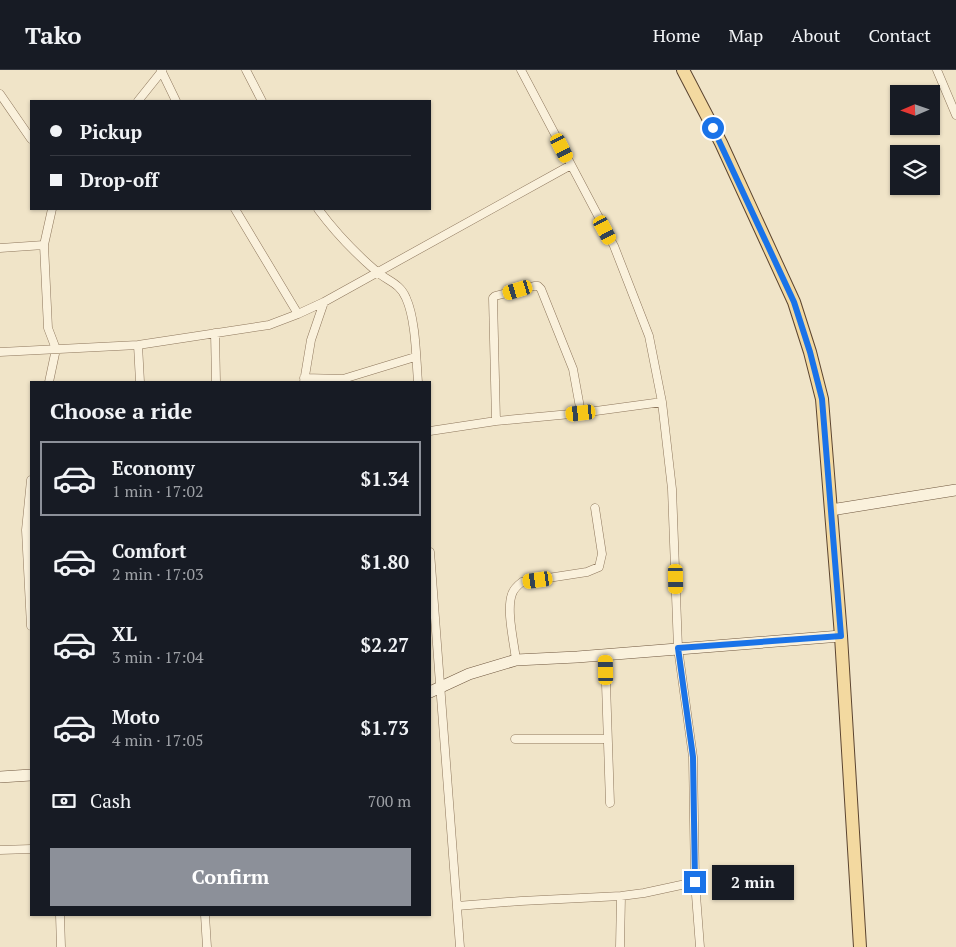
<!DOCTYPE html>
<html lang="en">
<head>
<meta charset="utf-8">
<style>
	body { margin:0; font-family:"PT Serif",serif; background:#242831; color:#f1f3f6; height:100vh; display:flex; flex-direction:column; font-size:19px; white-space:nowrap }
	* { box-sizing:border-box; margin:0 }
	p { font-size:16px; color:#9ea1a6 }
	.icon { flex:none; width:28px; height:28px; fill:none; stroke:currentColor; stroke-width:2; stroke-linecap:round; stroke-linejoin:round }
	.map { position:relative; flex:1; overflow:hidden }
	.panel { position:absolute; left:30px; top:311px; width:401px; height:535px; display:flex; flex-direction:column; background:#171b24; border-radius:0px; box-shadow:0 1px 4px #0004 }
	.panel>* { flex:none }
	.hud { position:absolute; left:30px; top:30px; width:401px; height:110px; border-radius:0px; box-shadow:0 1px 4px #0004; display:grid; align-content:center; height:110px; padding:0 20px; background:#171b24 }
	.needle { width:32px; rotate:268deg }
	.fabs { position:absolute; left:890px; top:15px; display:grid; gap:10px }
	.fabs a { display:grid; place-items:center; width:50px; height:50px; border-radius:0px; background:#171b24; box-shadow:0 1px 4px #0004; font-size:25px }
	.end { position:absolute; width:22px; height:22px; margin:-11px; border:6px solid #1a73e8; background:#fff; box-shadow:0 0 0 2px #fff }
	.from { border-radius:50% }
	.bubble { position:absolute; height:35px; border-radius:0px; background:#171b24; box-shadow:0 1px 4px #0004; font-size:16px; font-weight:800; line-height:35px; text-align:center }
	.car { position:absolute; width:15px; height:30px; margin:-15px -8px; border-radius:6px; box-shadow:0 0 4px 1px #0007; background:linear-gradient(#f5c518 24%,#345 0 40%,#f5c518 0 76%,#345 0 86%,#f5c518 0) }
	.hud b { display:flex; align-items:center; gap:18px; height:48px; font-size:19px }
	.hud b+b { border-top:1px solid #363941 }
	.hud i { width:12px; height:12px; background:#f1f3f6 }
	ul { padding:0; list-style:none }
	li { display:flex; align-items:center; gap:15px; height:75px; margin:0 10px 8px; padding:0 10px; border:2px solid transparent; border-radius:0px }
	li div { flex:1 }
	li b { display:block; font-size:19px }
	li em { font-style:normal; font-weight:800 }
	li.on { border-color:#8c9099 }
	li>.icon { width:45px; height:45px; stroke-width:1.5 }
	h2 { padding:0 20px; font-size:22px; line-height:60px }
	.pay { display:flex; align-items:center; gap:12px; height:55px; padding:0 20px; font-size:19px }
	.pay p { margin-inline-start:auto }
	.cta { display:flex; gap:10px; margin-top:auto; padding:10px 20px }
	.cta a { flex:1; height:58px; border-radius:0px; background:#8c9099; color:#fff; font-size:20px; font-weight:800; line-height:58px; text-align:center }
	header { display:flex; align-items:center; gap:30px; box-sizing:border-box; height:70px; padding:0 25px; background:#171b24; border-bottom:1px solid #363941 }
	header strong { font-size:24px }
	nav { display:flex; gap:28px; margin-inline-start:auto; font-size:18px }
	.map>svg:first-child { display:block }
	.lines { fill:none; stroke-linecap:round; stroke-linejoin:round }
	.street-casing { stroke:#8d765c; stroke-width:9 }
	.secondary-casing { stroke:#6f573f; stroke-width:12 }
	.primary-casing { stroke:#5b4430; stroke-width:14 }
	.street { stroke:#faf1dc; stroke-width:8 }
	.secondary { stroke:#faf1dc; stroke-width:11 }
	.primary { stroke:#f3d9a0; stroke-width:12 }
	.route { stroke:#1a73e8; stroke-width:6 }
</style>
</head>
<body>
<header>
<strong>Tako</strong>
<nav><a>Home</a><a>Map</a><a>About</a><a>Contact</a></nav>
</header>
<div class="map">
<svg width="956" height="877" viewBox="0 0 956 877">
	<rect width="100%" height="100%" fill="#f0e4c8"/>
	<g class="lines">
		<!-- street casing -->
		<g class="street-casing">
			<path id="street" d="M161 0 176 31
				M246 0 262 31
				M521 0 614 176 649 266 662 332
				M937 0 956 45
				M0 24 31 69
				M138 31 162 1
				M235 139 298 244
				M318 139C335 162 354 182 376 201 387 211 400 213 406 228 416 250 416 288 418 312
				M0 178 44 175
				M215 263 216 312
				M138 275 140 312
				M0 282 138 275 269 255 298 244 324 232 571 95
				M304 308 343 309 415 287
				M49 312 56 279 48 258 44 175 52 139
				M304 312 311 270 324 232
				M496 351 493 228 495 226 534 216H538L541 219 573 299 581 343
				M430 361 496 351 581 343 662 332 672 419 678 578 693 687 695 812 700 877
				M31 410 26 460 31 556
				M430 482 460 877
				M605 584 610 733
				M516 590C514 572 506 540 512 524 514 518 518 515 522 512L587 502 599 497 602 484 595 438
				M515 669H607
				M0 780 31 779
				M457 836 521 831 621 826 644 823 695 812
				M60 845 61 877
				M205 845 207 877
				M620 877 621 826"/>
		</g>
		<!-- secondary casing -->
		<g class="secondary-casing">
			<path id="secondary" d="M831 440 956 420
				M430 622 469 604 516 590 577 587 841 566
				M0 707 31 705"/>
		</g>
		<!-- primary casing -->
		<g class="primary-casing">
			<path id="primary" d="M683 0 721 73 794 232 810 282 822 329 841 566 860 877"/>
		</g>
		<!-- street -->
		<use href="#street" class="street"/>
		<!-- secondary -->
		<use href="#secondary" class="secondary"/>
		<!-- primary -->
		<use href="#primary" class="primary"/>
	</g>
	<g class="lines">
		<!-- route -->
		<path class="route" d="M695 812 693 687 678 578 841 566 822 329 810 282 794 232 713 58"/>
	</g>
</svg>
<div class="fabs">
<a><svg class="needle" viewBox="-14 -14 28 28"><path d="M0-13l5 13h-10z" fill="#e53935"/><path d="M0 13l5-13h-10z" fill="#9ea1a6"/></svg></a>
<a><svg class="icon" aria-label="layers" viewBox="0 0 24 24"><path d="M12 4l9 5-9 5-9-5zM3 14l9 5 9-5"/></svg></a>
</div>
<i class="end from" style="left:713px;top:58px"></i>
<i class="end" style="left:695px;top:812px"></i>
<div class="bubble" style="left:712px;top:795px;width:82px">2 min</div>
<i class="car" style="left:562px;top:78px;rotate:153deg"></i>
<i class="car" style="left:605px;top:160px;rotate:152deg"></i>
<i class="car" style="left:518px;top:220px;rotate:253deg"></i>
<i class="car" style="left:581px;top:343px;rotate:264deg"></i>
<i class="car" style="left:676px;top:509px;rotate:179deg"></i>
<i class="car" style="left:538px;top:510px;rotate:262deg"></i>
<i class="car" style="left:606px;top:600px;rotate:359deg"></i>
<div class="hud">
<b><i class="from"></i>Pickup</b>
<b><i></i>Drop-off</b>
</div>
<section class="panel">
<h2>Choose a ride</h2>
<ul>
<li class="on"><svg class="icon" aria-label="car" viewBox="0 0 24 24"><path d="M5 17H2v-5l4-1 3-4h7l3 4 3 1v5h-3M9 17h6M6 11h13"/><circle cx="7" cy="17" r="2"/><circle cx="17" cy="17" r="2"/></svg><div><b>Economy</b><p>1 min · 17:02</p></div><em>$1.34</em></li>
<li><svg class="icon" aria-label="car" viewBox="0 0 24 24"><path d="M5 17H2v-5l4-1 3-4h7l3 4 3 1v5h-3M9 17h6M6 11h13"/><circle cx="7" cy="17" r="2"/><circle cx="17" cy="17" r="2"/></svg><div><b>Comfort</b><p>2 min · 17:03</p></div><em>$1.80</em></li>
<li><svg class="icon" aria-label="car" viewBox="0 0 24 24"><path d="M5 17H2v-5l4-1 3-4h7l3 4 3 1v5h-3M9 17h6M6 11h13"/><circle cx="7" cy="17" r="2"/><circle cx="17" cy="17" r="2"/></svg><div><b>XL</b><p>3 min · 17:04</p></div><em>$2.27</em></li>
<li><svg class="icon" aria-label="car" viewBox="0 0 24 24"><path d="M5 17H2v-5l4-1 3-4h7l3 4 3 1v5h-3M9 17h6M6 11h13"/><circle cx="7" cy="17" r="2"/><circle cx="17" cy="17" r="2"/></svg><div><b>Moto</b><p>4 min · 17:05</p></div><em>$1.73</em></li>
</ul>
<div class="pay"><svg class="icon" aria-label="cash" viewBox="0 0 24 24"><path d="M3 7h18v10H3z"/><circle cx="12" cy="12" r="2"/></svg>Cash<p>700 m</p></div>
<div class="cta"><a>Confirm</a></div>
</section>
</div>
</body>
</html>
